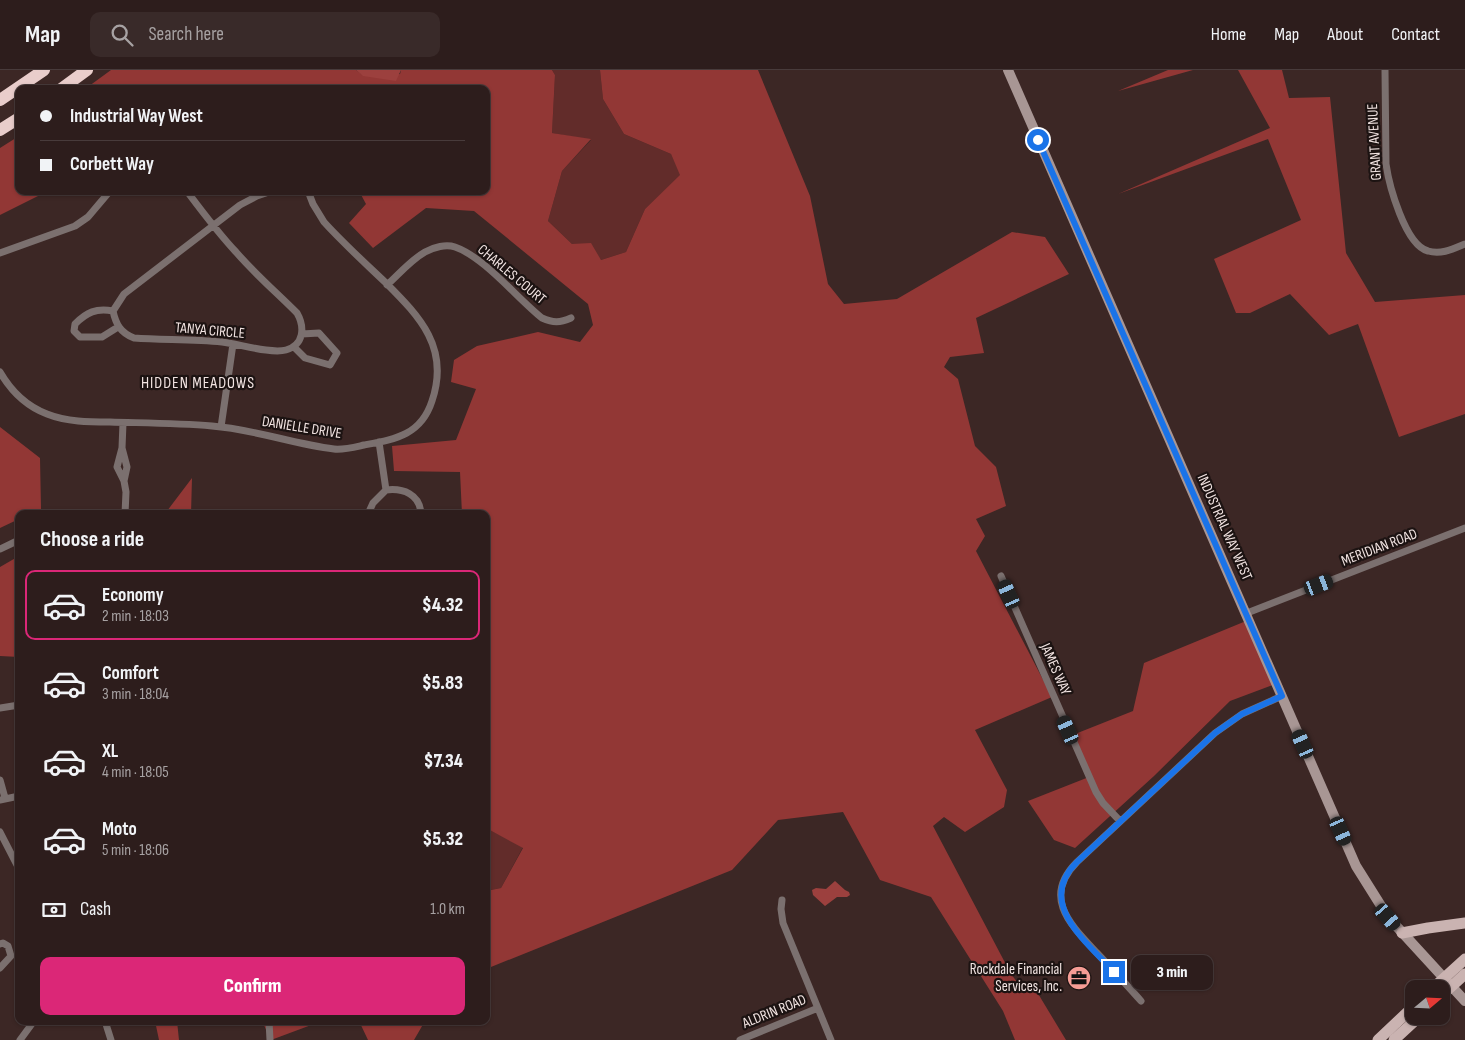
<!DOCTYPE html>
<html lang="en">
<head>
<meta charset="utf-8">
<style>
	body { margin:0; font-family:"Sofia Sans Condensed",sans-serif; background:#392a29; color:#f1f3f6; height:100vh; display:flex; flex-direction:column; font-size:19px; white-space:nowrap }
	* { box-sizing:border-box; margin:0 }
	p { font-size:16px; color:#a7a2a3 }
	.icon { flex:none; width:28px; height:28px; fill:none; stroke:currentColor; stroke-width:2; stroke-linecap:round; stroke-linejoin:round }
	.map { position:relative; flex:1; overflow:hidden }
	.sheet { position:absolute; left:15px; top:440px; width:475px; height:515px; display:flex; flex-direction:column; background:#2d1d1c; border-radius:10px; box-shadow:0 1px 4px #0004,0 0 0 1px #483b3b }
	.sheet>* { flex:none }
	.hud { position:absolute; left:15px; top:15px; width:475px; height:110px; border-radius:10px; box-shadow:0 1px 4px #0004,0 0 0 1px #483b3b; display:grid; align-content:center; height:110px; padding:0 25px; background:#2d1d1c }
	.needle { width:32px; rotate:71deg }
	.fabs { position:absolute; left:1405px; top:910px; display:grid; gap:10px }
	.fabs a { display:grid; place-items:center; width:45px; height:45px; border-radius:10px; background:#2d1d1c; box-shadow:0 1px 4px #0004,0 0 0 1px #483b3b; font-size:25px }
	.end { position:absolute; width:22px; height:22px; margin:-11px; border:6px solid #1a73e8; background:#fff; box-shadow:0 0 0 2px #fff }
	.from { border-radius:50% }
	.bubble { position:absolute; height:35px; border-radius:10px; background:#2d1d1c; box-shadow:0 1px 4px #0004,0 0 0 1px #483b3b; font-size:16px; font-weight:800; line-height:35px; text-align:center }
	.car { position:absolute; width:15px; height:30px; margin:-15px -8px; border-radius:6px; box-shadow:0 0 4px 1px #0007; background:linear-gradient(#222 24%,#8ab4d8 0 40%,#222 0 76%,#8ab4d8 0 86%,#222 0) }
	.hud b { display:flex; align-items:center; gap:18px; height:48px; font-size:19px }
	.hud b+b { border-top:1px solid #483b3b }
	.hud i { width:12px; height:12px; background:#f1f3f6 }
	ul { padding:0; list-style:none }
	li { display:flex; align-items:center; gap:15px; height:70px; margin:0 10px 8px; padding:0 15px; border:2px solid transparent; border-radius:10px }
	li div { flex:1 }
	li b { display:block; font-size:19px }
	li em { font-style:normal; font-weight:800 }
	li.current { border-color:#db2777 }
	li>.icon { width:45px; height:45px; stroke-width:1.5 }
	h2 { padding:0 25px; font-size:22px; line-height:60px }
	.pay { display:flex; align-items:center; gap:12px; height:55px; padding:0 25px; font-size:19px }
	.pay p { margin-inline-start:auto }
	.primary-button { display:flex; gap:10px; margin-top:auto; padding:10px 25px }
	.primary-button a { flex:1; height:58px; border-radius:10px; background:#db2777; color:#fff; font-size:20px; font-weight:800; line-height:58px; text-align:center }
	header { display:flex; align-items:center; gap:30px; box-sizing:border-box; height:70px; padding:0 25px; background:#2d1d1c; border-bottom:1px solid #483b3b }
	header strong { font-size:24px }
	nav { display:flex; gap:28px; margin-inline-start:auto; font-size:18px }
	.search { width:350px; height:45px; background:#392a29; display:flex; align-items:center; gap:12px; box-sizing:border-box; padding:0 18px; border-radius:10px; color:#a7a2a3; font-size:19px }
	.map>svg:first-child { display:block }
	.green { fill:#622c2a }
	.forest { fill:#923735 }
	.water { fill:#9c403e }
	.lines { fill:none; stroke-linecap:round; stroke-linejoin:round }
	.street { stroke:#7b706f; stroke-width:7 }
	.secondary { stroke:#a89694; stroke-width:10 }
	.primary { stroke:#cab3b1; stroke-width:11 }
	.highway { stroke:#e9cdcb; stroke-width:12 }
	.route { stroke:#1a73e8; stroke-width:6 }
	.labels { text-anchor:middle; stroke-width:4.5; stroke-linejoin:round; paint-order:stroke }
	.street-label { font-size:15px; fill:#f2e4e2; stroke:#1c1312 }
	.poi-label { font-size:15px; fill:#f2e4e2; stroke:#1c1312; text-anchor:end }
	.neighbourhood-label { font-size:16px; letter-spacing:1px; fill:#f2e4e2; stroke:#1c1312 }
</style>
</head>
<body>
<header>
<strong>Map</strong>
<div class="search"><svg class="icon" aria-label="search" viewBox="0 0 24 24"><circle cx="10" cy="10" r="6"/><path d="M15 15l6 6"/></svg>Search here</div>
<nav><a>Home</a><a>Map</a><a>About</a><a>Contact</a></nav>
</header>
<div class="map">
<svg width="1465" height="970" viewBox="0 0 1465 970">
	<rect width="100%" height="100%" fill="#3c2725"/>
	<!-- green -->
	<path class="green" d="M552 0H600L603 29 624 64 671 84 681 105 645 139 626 182 601 190 572 174 548 151 562 101 591 70 552 63 555 5Z
		M486 758 523 777 501 818 486 821Z"/>
	<!-- forest -->
	<path class="forest" d="M111 0H356L364 6 400 4 401 0H552L555 5 552 63 591 69 562 101 548 151 572 174 591 173 601 190 626 182 645 139 680 105 671 84 624 64 603 29 600 0H758L810 126 828 214 844 234 897 229 1012 162 1045 167 1069 204 976 248 984 283 950 287 944 297 958 309 975 376 996 397 1006 436 976 449 985 466 976 481 1052 627 975 660 1007 720 1004 737 965 762 944 747 933 756 1011 904 1020 916 1031 912 1066 970H1015L1003 941 931 827 880 810 843 742 778 750 732 800 486 899V821L501 818 523 778 486 758V444H462L460 402 394 401 392 376 456 370 476 319 451 312 454 290 477 276 538 262 580 272 593 255 588 234 474 141 426 138 373 178 349 153 366 134 359 121H418L425 126 431 121H486V19H85Z
		M1168 0H1193L1118 21Z
		M1238 0H1282L1289 28 1330 27 1346 183 1375 232 1465 225V344L1399 367 1358 254 1329 265 1290 224 1250 243H1236L1214 189 1301 150 1268 69 1118 124 1270 58Z
		M19 66V121H48L0 145V78Z
		M0 357 40 388 41 439 31 444H19V449L0 458Z
		M192 408 191 444H168L167 441Z
		M19 486V587L0 586V497Z
		M1246 551 1275 614 1230 631 1154 706 1075 778 1054 770 1028 731 1089 707 1070 666 1133 641 1144 593Z
		M155 951H177L179 970H159Z
		M262 951H322L271 970Z
		M359 951H425L414 970H368Z"/>
	<!-- water -->
	<path class="water" d="M356 0H401L396 11 363 6Z
		M835 811 845 820 849 822 850 825 847 827H837L825 836 813 825 812 820 816 818 826 819Z"/>
	<g class="lines">
		<!-- street -->
		<path class="street" d="M1385 0 1386 94C1389 115 1405 175 1428 181 1441 185 1453 179 1465 174
			M188 121 189 124C204 144 219 164 236 182 255 204 277 223 297 243 305 257 304 275 286 280 271 284 239 274 222 272 193 269 163 270 134 268 121 263 116 255 113 241L124 224 240 135 257 126 272 121
			M0 183 75 156 88 147 110 121
			M387 215C399 204 411 190 425 182 434 177 446 174 455 177 484 187 517 228 542 248 553 253 560 253 571 248
			M113 241C96 238 87 242 75 254L74 261 80 267H102L118 257
			M294 277 305 288 330 295 337 283 319 263 302 264
			M0 302C11 321 26 336 47 344 67 352 89 352 110 352 144 353 178 353 212 356 253 359 293 374 334 379 344 380 355 377 364 375 396 369 421 365 432 331 450 278 420 247 386 213 365 193 343 173 324 152L313 134 308 121
			M123 353 122 378 127 397 124 411
			M221 357 233 274
			M379 372 386 420
			M122 378 117 397 124 411 126 422 125 444
			M386 420C403 418 420 424 421 444
			M368 444 373 433 386 420
			M0 479 19 470
			M1001 506 1096 722 1103 733 1120 751
			M1247 543 1465 458
			M0 638 19 635
			M0 710 5 728
			M0 730 19 726
			M0 762 19 799
			M782 830 781 839 783 853 831 970
			M0 874 3 873 8 876 11 886 0 898
			M1141 931C1127 915 1112 899 1097 883 1072 856 1041 828 1077 792L1215 663 1242 644 1282 626
			M105 951 111 970
			M269 951 270 970
			M20 970 34 951
			M740 970 818 938"/>
		<!-- secondary -->
		<path class="secondary" d="M1008 0 1356 796 1388 847 1465 931"/>
		<!-- primary -->
		<path class="primary" d="M1402 863 1428 858 1465 853
			M1432 919 1465 889
			M1441 926 1465 904
			M1378 970 1414 936
			M1394 970 1420 946"/>
		<!-- highway -->
		<path class="highway" d="M61 19 87 0
			M0 30 44 0
			M0 60 19 48"/>
	</g>
	<g class="lines">
		<!-- route -->
		<path class="route" d="M1038 70 1282 626 1242 644 1215 663 1077 792C1035 833 1087 872 1114 902"/>
	</g>
	<!-- icons -->
	<defs>
		<g id="office-disc" transform="scale(1.25)"><circle r="9.5" fill="#f59c95" stroke="#1c1312"/><path d="M-6-3h4V-5.5h4V-3h4V5H-6ZM-1-4.5V-3h2v-1.5ZM-6 0V1H6V0Z" fill="#111"/></g>
	</defs>
	<g fill-rule="evenodd">
		<use href="#office-disc" x="1079" y="908"/>
	</g>
	<g class="labels">
		<!-- street labels -->
		<g class="street-label">
			<text transform="translate(1374 72) rotate(-93)" y="5">GRANT AVENUE</text>
			<text transform="translate(512 204) rotate(40)" y="5">CHARLES COURT</text>
			<text transform="translate(210 260) rotate(5)" y="5">TANYA CIRCLE</text>
			<text transform="translate(302 357) rotate(9)" y="5">DANIELLE DRIVE</text>
			<text transform="translate(1225 457) rotate(66)" y="5">INDUSTRIAL WAY WEST</text>
			<text transform="translate(1379 477) rotate(-21)" y="5">MERIDIAN ROAD</text>
			<text transform="translate(1056 599) rotate(66)" y="5">JAMES WAY</text>
			<text transform="translate(774 941) rotate(-22)" y="5">ALDRIN ROAD</text>
		</g>
		<!-- poi labels -->
		<g class="poi-label">
			<text x="1062" y="904">Rockdale Financial<tspan x="1062" dy="17">Services, Inc.</tspan></text>
		</g>
		<!-- neighbourhood labels -->
		<g class="neighbourhood-label">
			<text x="198" y="318">HIDDEN MEADOWS</text>
		</g>
	</g>
</svg>
<div class="fabs">
<a><svg class="needle" viewBox="-14 -14 28 28"><path d="M0-13l5 13h-10z" fill="#e53935"/><path d="M0 13l5-13h-10z" fill="#a7a2a3"/></svg></a>
</div>
<i class="end from" style="left:1038px;top:70px"></i>
<i class="end" style="left:1114px;top:902px"></i>
<div class="bubble" style="left:1131px;top:885px;width:82px">3 min</div>
<i class="car" style="left:1319px;top:515px;rotate:69deg"></i>
<i class="car" style="left:1009px;top:524px;rotate:336deg"></i>
<i class="car" style="left:1068px;top:660px;rotate:336deg"></i>
<i class="car" style="left:1303px;top:674px;rotate:336deg"></i>
<i class="car" style="left:1341px;top:761px;rotate:156deg"></i>
<i class="car" style="left:1388px;top:847px;rotate:139deg"></i>
<div class="hud">
<b><i class="from"></i>Industrial Way West</b>
<b><i></i>Corbett Way</b>
</div>
<section class="sheet">
<h2>Choose a ride</h2>
<ul>
<li class="current"><svg class="icon" aria-label="car" viewBox="0 0 24 24"><path d="M5 17H2v-5l4-1 3-4h7l3 4 3 1v5h-3M9 17h6M6 11h13"/><circle cx="7" cy="17" r="2"/><circle cx="17" cy="17" r="2"/></svg><div><b>Economy</b><p>2 min · 18:03</p></div><em>$4.32</em></li>
<li><svg class="icon" aria-label="car" viewBox="0 0 24 24"><path d="M5 17H2v-5l4-1 3-4h7l3 4 3 1v5h-3M9 17h6M6 11h13"/><circle cx="7" cy="17" r="2"/><circle cx="17" cy="17" r="2"/></svg><div><b>Comfort</b><p>3 min · 18:04</p></div><em>$5.83</em></li>
<li><svg class="icon" aria-label="car" viewBox="0 0 24 24"><path d="M5 17H2v-5l4-1 3-4h7l3 4 3 1v5h-3M9 17h6M6 11h13"/><circle cx="7" cy="17" r="2"/><circle cx="17" cy="17" r="2"/></svg><div><b>XL</b><p>4 min · 18:05</p></div><em>$7.34</em></li>
<li><svg class="icon" aria-label="car" viewBox="0 0 24 24"><path d="M5 17H2v-5l4-1 3-4h7l3 4 3 1v5h-3M9 17h6M6 11h13"/><circle cx="7" cy="17" r="2"/><circle cx="17" cy="17" r="2"/></svg><div><b>Moto</b><p>5 min · 18:06</p></div><em>$5.32</em></li>
</ul>
<div class="pay"><svg class="icon" aria-label="cash" viewBox="0 0 24 24"><path d="M3 7h18v10H3z"/><circle cx="12" cy="12" r="2"/></svg>Cash<p>1.0 km</p></div>
<div class="primary-button"><a>Confirm</a></div>
</section>
</div>
</body>
</html>
